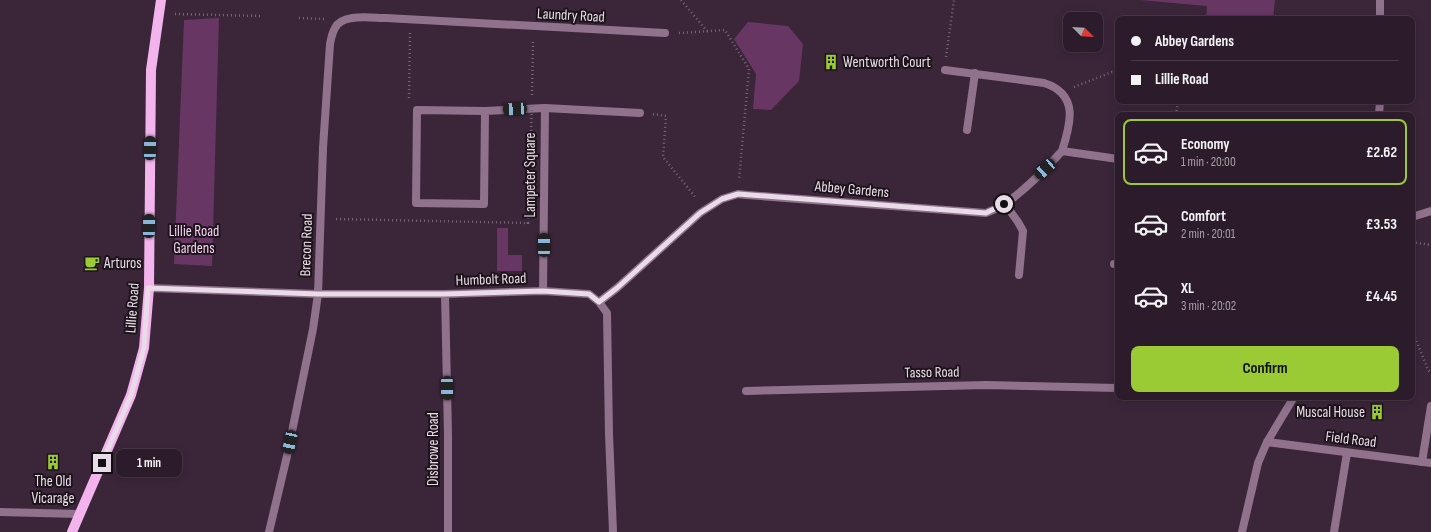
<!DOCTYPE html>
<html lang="en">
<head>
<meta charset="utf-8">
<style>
	body { margin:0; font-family:"Sofia Sans Condensed",sans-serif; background:#342533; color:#f1f3f6; height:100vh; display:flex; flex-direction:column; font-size:15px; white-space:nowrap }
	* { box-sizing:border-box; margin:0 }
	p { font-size:13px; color:#a6a1a9 }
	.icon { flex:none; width:22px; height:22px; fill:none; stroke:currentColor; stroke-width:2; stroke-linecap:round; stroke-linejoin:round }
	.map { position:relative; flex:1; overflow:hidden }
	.sheet { position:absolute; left:1115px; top:112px; width:300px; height:288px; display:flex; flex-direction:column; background:#2c1c2b; border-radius:8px; box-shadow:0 2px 10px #0003,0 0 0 1px #483a47 }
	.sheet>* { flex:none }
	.guide { position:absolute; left:1115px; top:16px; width:300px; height:88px; border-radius:8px; box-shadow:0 2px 10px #0003,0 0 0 1px #483a47; display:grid; align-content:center; height:88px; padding:0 16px; background:#2c1c2b }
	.needle { width:26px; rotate:114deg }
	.fabs { position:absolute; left:1063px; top:12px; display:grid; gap:8px }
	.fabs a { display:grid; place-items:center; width:40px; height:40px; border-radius:8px; background:#2c1c2b; box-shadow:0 2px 10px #0003,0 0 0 1px #483a47; font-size:20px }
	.end { position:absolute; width:18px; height:18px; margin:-9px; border:5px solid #e9dce8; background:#111; box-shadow:0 0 0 2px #111 }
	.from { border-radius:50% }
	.bubble { position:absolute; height:28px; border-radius:8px; background:#2c1c2b; box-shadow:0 2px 10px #0003,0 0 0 1px #483a47; font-size:13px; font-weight:700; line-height:28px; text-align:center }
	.car { position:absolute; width:12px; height:24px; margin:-12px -6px; border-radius:5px; box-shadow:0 0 3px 1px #0007; background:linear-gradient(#222 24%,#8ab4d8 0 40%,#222 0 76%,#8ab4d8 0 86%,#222 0) }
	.guide b { display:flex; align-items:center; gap:14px; height:38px; font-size:15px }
	.guide b+b { border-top:1px solid #483a47 }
	.guide i { width:10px; height:10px; background:#f1f3f6 }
	ul { padding:7px 0 0; list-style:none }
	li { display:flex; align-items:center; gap:12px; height:66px; margin:0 8px 6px; padding:0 8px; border:2px solid transparent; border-radius:8px }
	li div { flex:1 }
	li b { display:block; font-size:15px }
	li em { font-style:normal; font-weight:700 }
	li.on { border-color:#9acb34 }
	li>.icon { width:36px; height:36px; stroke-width:1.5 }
	.primary-button { display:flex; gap:8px; margin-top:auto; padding:8px 16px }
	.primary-button a { flex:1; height:46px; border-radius:8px; background:#9acb34; color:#111; font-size:16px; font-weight:700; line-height:46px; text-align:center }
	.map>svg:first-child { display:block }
	.green { fill:#673663 }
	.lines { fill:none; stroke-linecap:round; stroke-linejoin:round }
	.path { stroke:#786576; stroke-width:2.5; stroke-dasharray:1 3; stroke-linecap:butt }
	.service { stroke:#91728d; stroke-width:8 }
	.minor { stroke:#91728d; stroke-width:8 }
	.primary { stroke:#f3b4ed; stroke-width:10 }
	.path-bridge { stroke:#786576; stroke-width:2.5; stroke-dasharray:1 3; stroke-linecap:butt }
	.route { stroke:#e9dce8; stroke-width:5 }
	.labels { text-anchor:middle; stroke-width:4; stroke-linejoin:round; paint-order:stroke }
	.street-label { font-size:15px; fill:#e9dce8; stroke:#1c131b }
	.poi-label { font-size:15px; fill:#e9dce8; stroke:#1c131b; text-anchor:start }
	.park-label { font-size:15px; fill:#f7d1f2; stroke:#1c131b }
</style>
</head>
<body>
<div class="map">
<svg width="1431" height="532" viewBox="0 0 1431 532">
	<rect width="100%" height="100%" fill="#3b2639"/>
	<!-- green -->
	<path class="green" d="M1140 0H1275L1273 19H1206L1207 6Z
		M219 18 212 266 174 264 184 20Z
		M748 22 788 26 803 44 799 81 771 110 753 109 756 74 734 39Z
		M497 228H508V255H522V271H497Z"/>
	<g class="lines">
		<!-- path -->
		<path class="path" d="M681 0 707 31
			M175 14 261 16
			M299 18 324 19
			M679 33 725 30 749 69 739 180
			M946 57 954 0
			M1074 87 1112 72 1118 73
			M532 95 533 40
			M409 98 410 33
			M653 114 666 116 663 157 696 198
			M1176 115 1178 101
			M336 219 528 223V225
			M1412 242 1431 245
			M1412 330 1428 370 1431 373"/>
		<!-- service -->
		<path class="service" d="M1005 204 1018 222 1023 231 1019 275
			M1422 462 1431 406
			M1334 532 1347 453"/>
		<!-- minor -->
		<path class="minor" d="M1380 19V0
			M945 70 1044 83C1079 94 1071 123 1062 151
			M485 111 484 204 416 203 417 110 485 111 545 108
			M1379 115 1380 101
			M967 130 975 73
			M1412 217 1431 211
			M1114 264H1118
			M149 288 318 294H445L543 291 589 294 599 302 607 313 609 434 613 532
			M543 291 545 108 640 113
			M445 294 448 435V532
			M599 302 617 288 700 213 722 199 738 194 747 195 986 213C992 210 1000 208 1005 204 1026 189 1045 170 1062 151L1118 159
			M746 391 986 385 1118 388
			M1267 442 1431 463
			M0 512 79 514
			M269 532 287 456 313 329 318 294 323 148 330 44C331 39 332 33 335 28 342 13 371 18 386 18L665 33
			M1242 532 1258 463 1267 442 1294 397"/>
		<!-- primary -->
		<path class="primary" d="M72 532 131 395 144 348 149 288 151 70 161 0"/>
		<!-- path-bridge -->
		<path class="path-bridge" d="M528 223 532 103"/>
	</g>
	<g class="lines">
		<!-- route -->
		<path class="route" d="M102 463 131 395 144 348 148 288 318 294H445L543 291 589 294 599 302 617 288 700 213 722 199 738 194 986 213 1004 204"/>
	</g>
	<!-- icons -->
	<defs>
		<g id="building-bare" transform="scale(1.2)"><path d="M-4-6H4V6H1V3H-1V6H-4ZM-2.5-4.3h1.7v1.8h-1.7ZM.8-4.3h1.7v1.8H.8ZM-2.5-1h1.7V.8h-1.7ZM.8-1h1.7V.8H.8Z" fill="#9acb34" stroke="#1c131b" stroke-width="2.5" paint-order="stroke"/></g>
		<g id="cafe-bare" transform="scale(1.2)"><path d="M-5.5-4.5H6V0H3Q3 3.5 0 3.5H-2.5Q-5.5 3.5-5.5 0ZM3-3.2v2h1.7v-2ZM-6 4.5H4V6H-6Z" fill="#9acb34" stroke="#1c131b" stroke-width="2.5" paint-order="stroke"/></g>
	</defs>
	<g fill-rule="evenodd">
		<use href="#building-bare" x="831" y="62"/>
		<use href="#cafe-bare" x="92" y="263"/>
		<use href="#building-bare" x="1377" y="412"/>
		<use href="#building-bare" x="53" y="462"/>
	</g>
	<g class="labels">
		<!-- street labels -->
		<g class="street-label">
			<text transform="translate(571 15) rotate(3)" y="5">Laundry Road</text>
			<text transform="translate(530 175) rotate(-90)" y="5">Lampeter Square</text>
			<text transform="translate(852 189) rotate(5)" y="5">Abbey Gardens</text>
			<text transform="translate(306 245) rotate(-88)" y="5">Brecon Road</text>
			<text transform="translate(491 279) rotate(-2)" y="5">Humbolt Road</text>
			<text transform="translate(132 308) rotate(-86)" y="5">Lillie Road</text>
			<text transform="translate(932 372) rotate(-1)" y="5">Tasso Road</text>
			<text transform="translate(1351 439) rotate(7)" y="5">Field Road</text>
			<text transform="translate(433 449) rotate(-90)" y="5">Disbrowe Road</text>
		</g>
		<!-- poi labels -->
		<g class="poi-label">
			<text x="843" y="67">Wentworth Court</text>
			<text x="104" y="268">Arturos</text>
			<text x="1365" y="417" text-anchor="end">Muscal House</text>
			<text x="53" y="486" text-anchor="middle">The Old<tspan x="53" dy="17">Vicarage</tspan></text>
		</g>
		<!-- park labels -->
		<g class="park-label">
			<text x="194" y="236">Lillie Road<tspan x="194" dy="17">Gardens</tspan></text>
		</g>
	</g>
</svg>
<div class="fabs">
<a><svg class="needle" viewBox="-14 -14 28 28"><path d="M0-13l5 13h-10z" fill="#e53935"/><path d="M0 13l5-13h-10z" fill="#a6a1a9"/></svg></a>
</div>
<i class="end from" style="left:1004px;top:204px"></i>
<i class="end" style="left:102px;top:463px"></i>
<div class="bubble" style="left:116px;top:449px;width:66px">1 min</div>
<i class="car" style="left:515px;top:109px;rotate:267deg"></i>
<i class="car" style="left:150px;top:148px;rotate:1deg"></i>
<i class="car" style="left:1045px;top:169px;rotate:228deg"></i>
<i class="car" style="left:149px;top:226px;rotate:1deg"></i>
<i class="car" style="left:544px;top:245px;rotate:0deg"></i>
<i class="car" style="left:447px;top:388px;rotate:179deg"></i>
<i class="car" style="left:290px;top:442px;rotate:192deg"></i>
<div class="guide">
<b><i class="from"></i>Abbey Gardens</b>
<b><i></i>Lillie Road</b>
</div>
<section class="sheet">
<ul>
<li class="on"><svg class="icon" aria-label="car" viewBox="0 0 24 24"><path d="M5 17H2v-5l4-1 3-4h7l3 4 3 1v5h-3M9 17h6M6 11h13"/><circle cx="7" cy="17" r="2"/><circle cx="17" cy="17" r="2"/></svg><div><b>Economy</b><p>1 min · 20:00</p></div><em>£2.62</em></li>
<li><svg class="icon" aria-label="car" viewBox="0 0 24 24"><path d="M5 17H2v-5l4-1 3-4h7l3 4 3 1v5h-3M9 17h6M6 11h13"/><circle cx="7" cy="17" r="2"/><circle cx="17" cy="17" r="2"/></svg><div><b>Comfort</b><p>2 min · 20:01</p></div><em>£3.53</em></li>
<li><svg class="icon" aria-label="car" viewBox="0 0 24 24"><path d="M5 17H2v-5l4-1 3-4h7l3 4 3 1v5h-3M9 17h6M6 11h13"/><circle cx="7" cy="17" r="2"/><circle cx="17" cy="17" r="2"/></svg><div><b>XL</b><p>3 min · 20:02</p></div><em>£4.45</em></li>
</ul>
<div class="primary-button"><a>Confirm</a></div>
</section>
</div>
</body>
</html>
